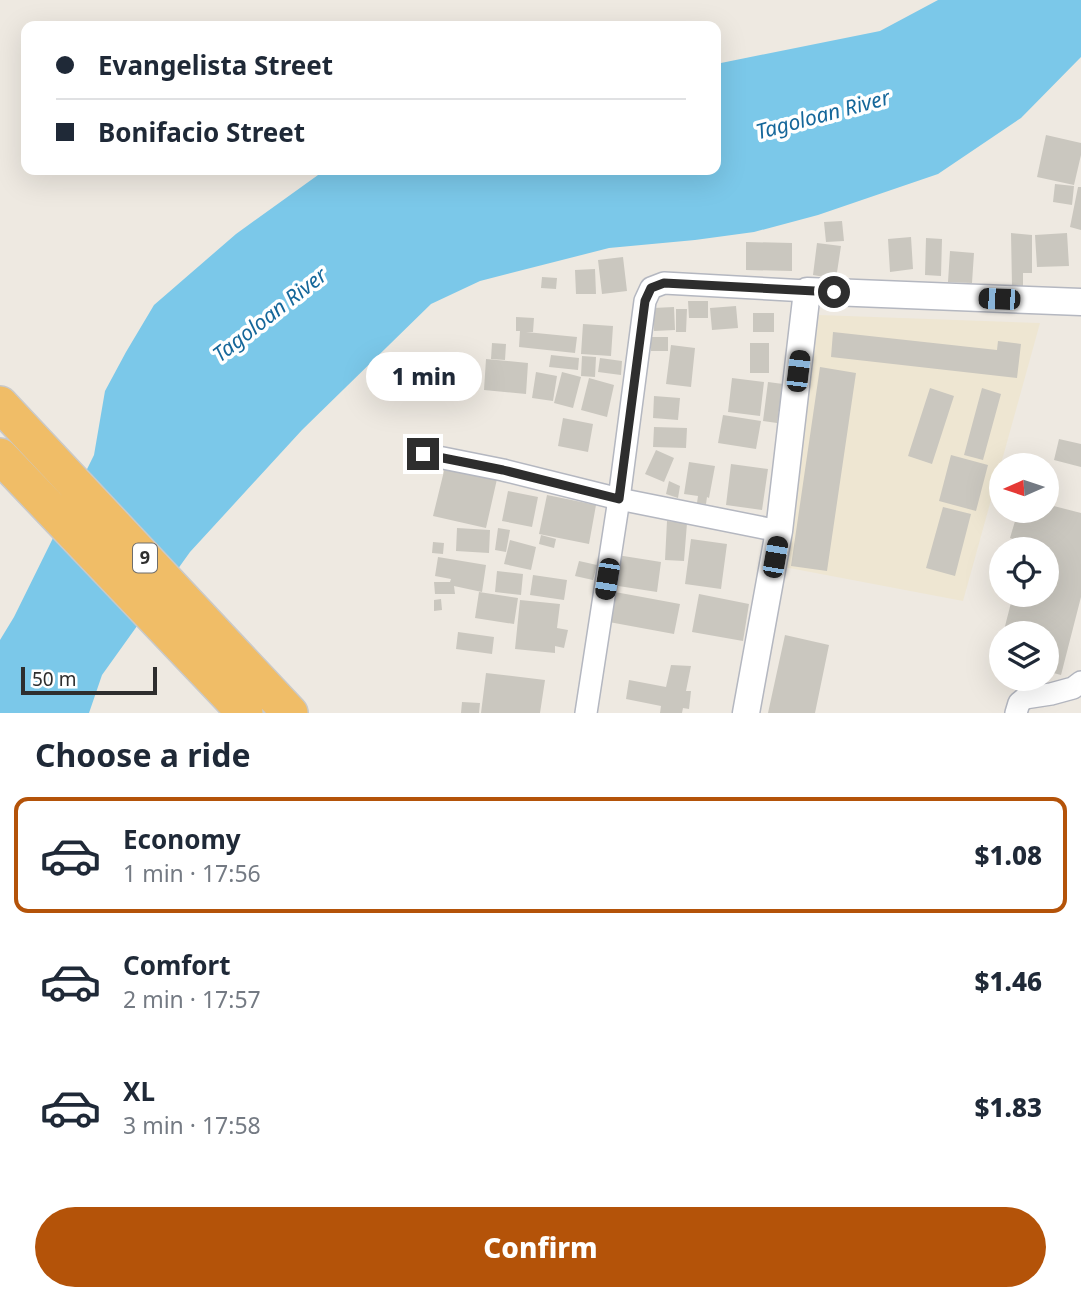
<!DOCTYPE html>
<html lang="en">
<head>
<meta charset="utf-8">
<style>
	body { margin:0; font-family:"Noto Sans",sans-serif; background:#f6f6f7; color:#1f2937; height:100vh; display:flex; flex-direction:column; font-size:26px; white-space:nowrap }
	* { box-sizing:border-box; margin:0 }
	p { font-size:23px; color:#747a83 }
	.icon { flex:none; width:38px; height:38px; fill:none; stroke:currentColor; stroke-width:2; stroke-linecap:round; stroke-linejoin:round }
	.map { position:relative; height:713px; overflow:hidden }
	.details { display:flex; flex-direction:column; background:#fff; flex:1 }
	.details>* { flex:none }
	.banner { position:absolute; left:21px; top:21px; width:700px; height:154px; border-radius:14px; box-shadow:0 7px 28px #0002; display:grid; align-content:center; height:154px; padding:0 35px; background:#fff }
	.needle { width:46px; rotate:267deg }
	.buttons { position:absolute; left:989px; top:453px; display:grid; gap:14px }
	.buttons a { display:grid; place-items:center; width:70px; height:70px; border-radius:50%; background:#fff; box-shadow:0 7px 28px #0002; font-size:35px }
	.scale { position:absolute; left:21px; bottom:18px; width:136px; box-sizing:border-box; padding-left:7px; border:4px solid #2e2e2e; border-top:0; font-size:19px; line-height:24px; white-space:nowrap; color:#2e2e2e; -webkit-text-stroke:5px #fff; paint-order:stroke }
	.end { position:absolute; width:32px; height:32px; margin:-16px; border:9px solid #2e2e2e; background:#fff; box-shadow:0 0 0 4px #fff }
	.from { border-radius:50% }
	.bubble { position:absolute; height:49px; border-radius:24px; background:#fff; box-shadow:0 7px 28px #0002; font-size:23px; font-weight:800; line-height:49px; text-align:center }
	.car { position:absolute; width:21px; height:42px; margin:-21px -10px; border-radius:9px; box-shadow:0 0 5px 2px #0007; background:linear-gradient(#222 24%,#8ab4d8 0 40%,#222 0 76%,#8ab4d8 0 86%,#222 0) }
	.banner b { display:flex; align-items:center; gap:24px; height:66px; font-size:26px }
	.banner b+b { border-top:2px solid #e0e1e3 }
	.banner i { width:18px; height:18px; background:#1f2937 }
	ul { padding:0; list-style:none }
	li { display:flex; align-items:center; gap:21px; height:116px; margin:0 14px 10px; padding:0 21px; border:4px solid transparent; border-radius:14px }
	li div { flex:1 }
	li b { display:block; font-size:26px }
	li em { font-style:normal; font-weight:800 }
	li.current { border-color:#b45309 }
	li>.icon { width:63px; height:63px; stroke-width:1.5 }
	h2 { padding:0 35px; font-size:32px; line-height:84px }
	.primary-button { display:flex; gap:14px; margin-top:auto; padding:14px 35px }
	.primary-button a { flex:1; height:80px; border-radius:42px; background:#b45309; color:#fff; font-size:28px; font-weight:800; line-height:80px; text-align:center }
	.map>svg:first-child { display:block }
	.education { fill:#eee6d2 }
	.water { fill:#7bc8e9 }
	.building { fill:#cac7bf }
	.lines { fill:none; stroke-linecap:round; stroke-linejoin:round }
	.minor-casing { stroke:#b4b7c0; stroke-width:24 }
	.tertiary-casing { stroke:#b4b7c0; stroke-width:29 }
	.trunk-casing { stroke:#c9c9c9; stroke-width:38 }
	.minor { stroke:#fff; stroke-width:21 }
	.tertiary { stroke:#fff; stroke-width:26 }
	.trunk { stroke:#f0bd67; stroke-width:35 }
	.route { stroke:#2e2e2e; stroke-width:9 }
	.labels { text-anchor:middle; stroke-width:7; stroke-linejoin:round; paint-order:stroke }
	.shield { fill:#fff; stroke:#6d6d6d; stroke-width:2 }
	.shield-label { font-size:18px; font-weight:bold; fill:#2e2e2e }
	.water-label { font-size:21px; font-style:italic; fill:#15679a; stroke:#fff }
</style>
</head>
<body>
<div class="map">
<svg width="1081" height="713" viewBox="0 0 1081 713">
	<rect width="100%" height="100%" fill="#eee9e1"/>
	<!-- education -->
	<path class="education" d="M819 315 1040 323 963 601 784 567Z"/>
	<!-- water -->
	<path class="water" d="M938 0H1081V57L1021 118 938 174 818 215 754 232 695 240 609 248 480 281 431 304 302 430 190 552 102 675 89 713H0V640L14 617 94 455 105 391 126 352 154 305 236 234 325 170H716V64L880 31Z"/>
	<!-- building -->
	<path class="building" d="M1046 135 1081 143V155L1074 185 1037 177Z
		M1055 184 1074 186 1072 205 1053 202Z
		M1078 187H1081V230L1070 227Z
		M842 221 844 241 826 242 824 222Z
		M1011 233 1032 235V273H1023V286H1012Z
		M1067 233 1069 266 1037 267 1035 235Z
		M911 237 913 269 890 272 888 239Z
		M926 238 942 239 941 276 925 275Z
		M746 242 792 243V271L746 270Z
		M817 243 841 246 836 279 813 275Z
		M950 251 974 253 972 283 948 282Z
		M623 257 627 291 602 294 598 260Z
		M595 269 596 294H576L575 270Z
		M542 277 557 278 556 289 541 288Z
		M688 301H708V318H689Z
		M736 306 738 328 712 330 710 308Z
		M674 307 675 330 654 331 653 308Z
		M676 309H687L686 332H676Z
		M753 313H774V332H753Z
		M516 317 534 318 533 332H526L577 337 575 353 519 347 520 331H516Z
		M583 324 613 326 611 356 581 354Z
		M833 332 997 350 998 341 1021 344 1017 378 831 357Z
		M650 337H668V351H651Z
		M492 343 506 344 505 360 491 359Z
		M750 343H769V373H750Z
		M671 345 695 348 691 387 666 384Z
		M551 355 579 358 578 370 549 367Z
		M582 356 596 357 595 377 581 376Z
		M600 358 622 361 621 375 598 372Z
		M486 359 528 363 526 394 484 390Z
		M820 367 856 373 827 571 791 566Z
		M536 372 557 376 553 401 532 398Z
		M562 372 581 377 573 408 554 403Z
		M589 378 614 385 607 417 581 410Z
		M732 378 764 382 760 416 728 412Z
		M768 382 783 384 777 423 763 421Z
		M930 388 954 396 932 464 908 456Z
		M982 388 1001 394 983 460 964 455Z
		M654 396 680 398 678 420 653 418Z
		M723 415 761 421 756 449 718 443Z
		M563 418 593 424 588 452 558 446Z
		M654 427 687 428 686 448 653 447Z
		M1059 439 1081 444V467L1054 460Z
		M656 450 674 458 664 482 645 474Z
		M951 455 988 465 976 511 939 501Z
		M689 462 715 466 709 498 707 497 706 504 697 503 698 496 684 494Z
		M731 464 768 469 762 510 726 505Z
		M445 467 497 479 486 528 433 516Z
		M669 481 680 486 678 498 666 494Z
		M508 491 538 497 532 527 502 521Z
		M547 495 596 505 589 544 539 534Z
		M1046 504 1081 513V597L1061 675 1046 671V634H1003L1013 595H1046V550H1025L1026 543 1010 538 1018 511H1046Z
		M943 507 971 514 955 576 926 568Z
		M667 521 687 523 684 561 665 560Z
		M457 528 490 530 489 553 456 551Z
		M498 528 510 530 506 552 495 550Z
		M541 535 556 539 554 548 539 544Z
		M691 539 727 544 721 589 685 584Z
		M510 540 536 547 531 570 504 564Z
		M433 542 444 543 443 554 432 553Z
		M617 555 661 562 657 592 612 585Z
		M438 557 486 565 482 592 454 586 455 594H435L434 582H450L451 579 435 576Z
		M579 561 597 565 593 580 575 576Z
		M497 571 523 574 521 595 495 592Z
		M533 575 567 580 564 600 530 595Z
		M479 592 518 598 514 624 475 618Z
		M615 592 680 604 674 634 609 622Z
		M699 594 749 604 743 641 692 632Z
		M441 599 442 610 434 611V600Z
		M520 600 560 604 557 628 568 630 564 648 555 646V653L515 649Z
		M458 632 494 637 492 654 456 649Z
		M785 635 829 645 815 713H768Z
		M671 665 691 666 686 691H691L689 709 683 708 682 713H660L661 706 626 699 629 680 666 687Z
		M486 673 545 680 540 713H481Z
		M462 702 480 703 479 713H461Z"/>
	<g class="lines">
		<!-- minor casing -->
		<g class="minor-casing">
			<path id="minor" d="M423 454 503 470 619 499 779 531
				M586 713 619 499 645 301 651 288 664 283 807 291
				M1016 713 1019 703 1025 698 1051 694 1073 688 1081 682"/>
		</g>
		<!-- tertiary casing -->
		<g class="tertiary-casing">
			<path id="tertiary" d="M746 713 779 531 807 291 1081 302"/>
		</g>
		<!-- trunk casing -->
		<g class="trunk-casing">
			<path id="trunk" d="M0 404 290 713
				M0 456 245 713"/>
		</g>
		<!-- minor -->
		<use href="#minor" class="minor"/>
		<!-- tertiary -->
		<use href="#tertiary" class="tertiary"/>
		<!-- trunk -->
		<use href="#trunk" class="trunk"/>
	</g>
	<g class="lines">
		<!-- route -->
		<path class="route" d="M423 454 503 470 619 499 645 301 651 288 664 283 834 292"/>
	</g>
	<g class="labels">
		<!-- shield labels -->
		<rect class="shield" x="133" y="543.5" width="24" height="29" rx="5"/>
		<g class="shield-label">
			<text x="145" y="564">9</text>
		</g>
		<!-- water labels -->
		<g class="water-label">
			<text transform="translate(823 115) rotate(-15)" y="7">Tagoloan River</text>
			<text transform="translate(270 315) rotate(-38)" y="7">Tagoloan River</text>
		</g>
	</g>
</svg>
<div class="buttons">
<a><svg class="needle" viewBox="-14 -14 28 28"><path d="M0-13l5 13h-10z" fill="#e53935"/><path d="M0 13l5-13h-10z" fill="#747a83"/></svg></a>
<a><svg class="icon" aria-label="locate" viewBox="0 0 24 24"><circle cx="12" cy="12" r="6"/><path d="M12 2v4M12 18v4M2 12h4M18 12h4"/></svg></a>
<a><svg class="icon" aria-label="layers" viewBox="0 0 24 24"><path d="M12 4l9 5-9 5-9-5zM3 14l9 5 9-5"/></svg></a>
</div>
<div class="scale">50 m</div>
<i class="end from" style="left:834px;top:292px"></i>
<i class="end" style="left:423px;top:454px"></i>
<div class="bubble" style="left:366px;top:352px;width:116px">1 min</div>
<i class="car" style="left:999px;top:299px;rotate:272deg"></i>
<i class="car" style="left:798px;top:371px;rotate:7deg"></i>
<i class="car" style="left:775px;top:557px;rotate:10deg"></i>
<i class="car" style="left:607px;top:579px;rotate:189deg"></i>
<div class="banner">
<b><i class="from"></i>Evangelista Street</b>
<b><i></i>Bonifacio Street</b>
</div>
</div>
<section class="details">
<h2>Choose a ride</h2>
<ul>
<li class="current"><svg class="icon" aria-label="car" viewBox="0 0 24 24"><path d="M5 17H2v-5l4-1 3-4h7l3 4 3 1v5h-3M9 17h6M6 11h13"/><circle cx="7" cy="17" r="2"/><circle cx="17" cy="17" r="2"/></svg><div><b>Economy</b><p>1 min · 17:56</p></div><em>$1.08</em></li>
<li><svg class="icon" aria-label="car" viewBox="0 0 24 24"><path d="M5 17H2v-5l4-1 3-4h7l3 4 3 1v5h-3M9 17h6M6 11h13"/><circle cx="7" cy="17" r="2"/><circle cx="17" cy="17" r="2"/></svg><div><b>Comfort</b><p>2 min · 17:57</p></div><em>$1.46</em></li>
<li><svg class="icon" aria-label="car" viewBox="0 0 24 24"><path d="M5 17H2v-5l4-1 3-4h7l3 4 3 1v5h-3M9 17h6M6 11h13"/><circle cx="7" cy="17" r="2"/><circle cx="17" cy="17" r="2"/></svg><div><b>XL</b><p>3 min · 17:58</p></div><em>$1.83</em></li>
</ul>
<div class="primary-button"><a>Confirm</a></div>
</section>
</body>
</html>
